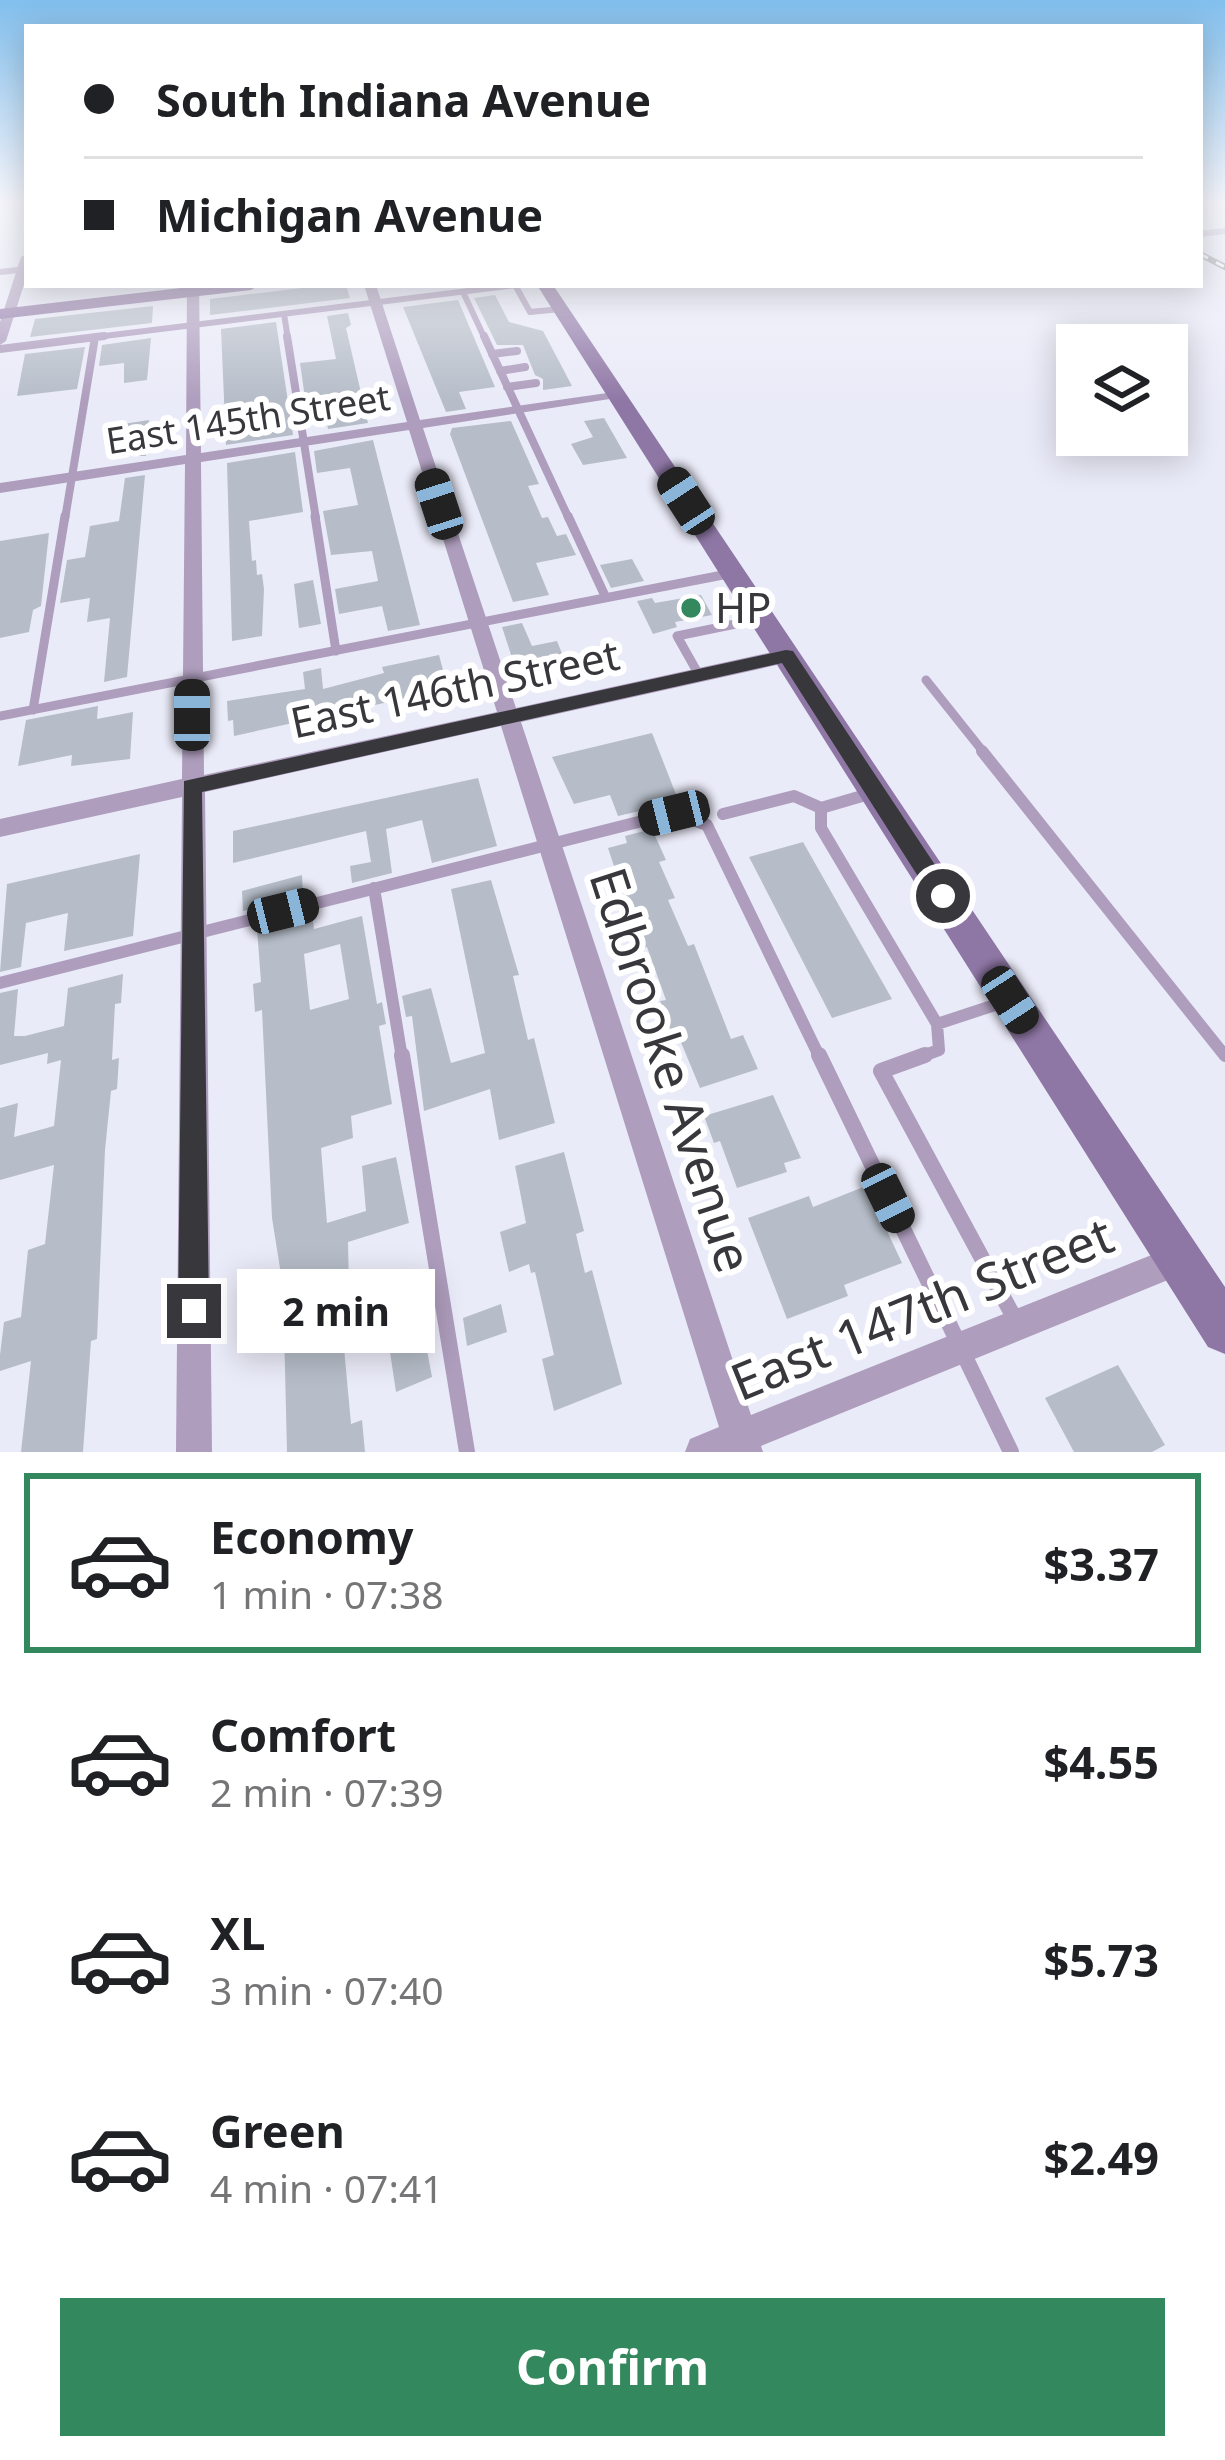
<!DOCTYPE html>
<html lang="en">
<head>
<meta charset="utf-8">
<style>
	body { margin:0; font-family:"Noto Sans",sans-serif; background:#f2f2f2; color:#202124; height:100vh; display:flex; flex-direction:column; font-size:45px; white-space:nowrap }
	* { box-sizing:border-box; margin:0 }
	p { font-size:39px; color:#757577 }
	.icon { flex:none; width:66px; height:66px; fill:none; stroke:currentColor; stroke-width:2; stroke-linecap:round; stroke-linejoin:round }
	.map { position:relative; height:1452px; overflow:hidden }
	.panel { display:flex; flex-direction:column; background:#fff; flex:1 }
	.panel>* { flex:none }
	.hud { position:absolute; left:24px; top:24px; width:1179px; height:264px; border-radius:0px; box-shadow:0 6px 30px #0003; display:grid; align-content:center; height:264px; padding:0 60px; background:#fff }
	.tools { position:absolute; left:1056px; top:324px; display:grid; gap:24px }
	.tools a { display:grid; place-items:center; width:132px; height:132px; border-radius:0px; background:#fff; box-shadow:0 6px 30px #0003; font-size:60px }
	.end { position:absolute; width:54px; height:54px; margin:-27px; border:15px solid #37373c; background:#fff; box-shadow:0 0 0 6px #fff }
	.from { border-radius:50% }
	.bubble { position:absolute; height:84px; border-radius:0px; background:#fff; box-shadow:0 6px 30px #0003; font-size:39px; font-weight:700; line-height:84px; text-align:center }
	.car { position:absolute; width:36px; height:72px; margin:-36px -18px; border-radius:15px; box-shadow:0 0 9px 3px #0007; background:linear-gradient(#222 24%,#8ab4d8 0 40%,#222 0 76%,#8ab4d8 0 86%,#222 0) }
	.hud b { display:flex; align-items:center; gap:42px; height:114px; font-size:45px }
	.hud b+b { border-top:3px solid #e0e0e0 }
	.hud i { width:30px; height:30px; background:#202124 }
	ul { padding:21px 0 0; list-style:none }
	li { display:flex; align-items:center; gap:36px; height:180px; margin:0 24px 18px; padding:0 36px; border:6px solid transparent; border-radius:0px }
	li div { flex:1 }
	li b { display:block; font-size:45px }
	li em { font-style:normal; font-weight:700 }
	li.on { border-color:#33895d }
	li>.icon { width:108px; height:108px; stroke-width:1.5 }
	.button { display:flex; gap:24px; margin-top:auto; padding:24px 60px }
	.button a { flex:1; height:138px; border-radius:0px; background:#33895d; color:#fff; font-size:48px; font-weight:700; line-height:138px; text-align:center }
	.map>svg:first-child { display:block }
	.building { fill:#b6bdc8; fill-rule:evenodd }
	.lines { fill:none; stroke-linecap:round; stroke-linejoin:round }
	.lane-far4 { stroke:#ae9dbd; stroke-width:6 }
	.lane-far3 { stroke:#ae9dbd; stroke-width:8 }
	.lane-far2 { stroke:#ae9dbd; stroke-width:9 }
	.lane-far1 { stroke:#ae9dbd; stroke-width:12 }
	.lane { stroke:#ae9dbd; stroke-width:16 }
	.street { fill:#ae9dbd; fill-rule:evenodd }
	.secondary { fill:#8f77a5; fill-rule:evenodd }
	.rail-casing { stroke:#82838b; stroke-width:6 }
	.rail { stroke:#fff; stroke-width:3; stroke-dasharray:9; stroke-linecap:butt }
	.route { fill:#37373c }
	.poi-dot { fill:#33895d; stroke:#fff; stroke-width:4.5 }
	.labels { text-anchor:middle; stroke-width:12; stroke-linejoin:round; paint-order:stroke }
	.far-street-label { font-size:36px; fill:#37373c; stroke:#fff }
	.poi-label { font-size:42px; fill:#37373c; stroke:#fff; text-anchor:start }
	.street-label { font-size:42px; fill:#37373c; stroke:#fff }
	.near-street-label { font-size:51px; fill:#37373c; stroke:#fff }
</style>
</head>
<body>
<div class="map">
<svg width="1225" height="1452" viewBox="0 0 1225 1452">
	<rect width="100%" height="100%" fill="#eaebf8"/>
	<!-- building -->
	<path class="building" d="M328 285H346L350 298 210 315V299Z
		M495 295 509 322 543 331 572 386 543 390V379L535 375 523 345H497L474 298Z
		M458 300 495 387 459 392 466 409 446 412 403 307Z
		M153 306 152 323 30 337 35 319Z
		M348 313 351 325 346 328 368 423 328 429 324 409 307 412 300 363 336 359 327 316Z
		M276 322 293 435 226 445 221 329Z
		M151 338 147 380 124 383V363L99 366 102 345Z
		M85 347 77 389 17 396 25 354Z
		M604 418 627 458 583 465 571 444 593 437 584 421Z
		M149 420 146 456H119L123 424Z
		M511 421 539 484 528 486 542 518 548 517 557 536 566 534 576 555 536 563 549 595 513 602 450 434 452 428Z
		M373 440 420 625 388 631 382 606 339 614 335 589 378 581 372 551 331 555 323 511 358 505 350 468 317 473 314 451Z
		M295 452 303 512 249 521 252 561 256 560 257 575 262 574 264 589 262 636 232 641 227 463Z
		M145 475 127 677 104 682 110 618 87 622 90 598 60 603 67 560 85 557 90 526 119 521 125 478Z
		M49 533 41 606 33 610 29 632 0 638V541Z
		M632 559 644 581 611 588 600 565Z
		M313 580 321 624 299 628 294 584Z
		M701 595 712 615 675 622 677 627 653 634 637 601 652 598 655 603Z
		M522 623 532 646 557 641 567 666 518 676 502 627Z
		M439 655 448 689 234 736 233 720 228 721 227 701 305 689 303 672 321 668 323 689 384 673 382 667Z
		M98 706 97 719 133 712 130 759 71 766 72 755 18 766 26 720Z
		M652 733 679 802 618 816 610 795 574 804 552 757Z
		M478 778 497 846 432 863 422 820 386 829 392 873 352 883 350 866 371 862 366 831 233 863V831Z
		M652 829 666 860 659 862 675 898 668 900 688 946 694 944 731 1039 743 1035 758 1069 700 1088 680 1040 675 1042 660 1001 666 1000 647 947 641 948 608 848 627 843 625 836Z
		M803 842 892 999 832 1018 749 857Z
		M140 854 133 936 64 951 68 913 26 923 21 967 0 972 7 884Z
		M302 875 303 896 243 911 242 891Z
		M491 880 519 975 513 976 528 1040 534 1038 555 1123 499 1140 490 1089 424 1111 412 1016 406 1017 402 996 431 988 451 1063 485 1053 451 889Z
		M362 916 377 1004 382 1002 386 1024 379 1026 392 1104 351 1116 353 1138 321 1148 327 1223 366 1211 362 1166 396 1157 409 1223 348 1242 350 1335 343 1337 351 1424 362 1420 365 1452H287L283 1287 272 1218 262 1010 255 1012 253 984 261 982 257 929 304 917V924L313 921 314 929ZM340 944 349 999 310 1010 304 954Z
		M123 974 121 1003 115 1004 112 1060 119 1058 117 1089 111 1091 105 1150 97 1339 91 1341 83 1452H21L31 1361 0 1371V1355L4 1322 21 1317 28 1250 45 1244 54 1165 0 1180V1108L18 1103 14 1137 54 1126 61 1060 47 1064 48 1053 0 1065V993L18 989 14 1036H25L64 1026 68 988Z
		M773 1095 801 1158 784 1163 787 1172 737 1188 720 1141 714 1143 704 1116Z
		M564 1152 584 1231 576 1234 585 1273 592 1270 622 1384 554 1411 542 1359 554 1355 535 1272 531 1273 529 1264 509 1272 500 1232 526 1223 515 1166Z
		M866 1186 902 1263 844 1285 848 1296 787 1319 748 1218 809 1196 813 1207Z
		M501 1304 507 1332 467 1346 463 1318Z
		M425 1339 432 1377 396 1392 390 1352Z
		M1118 1365 1165 1445 1152 1452H1074L1045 1398Z"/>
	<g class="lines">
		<!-- lane-far4 -->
		<path class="lane-far4" d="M1200 234 1225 231
			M0 272 27 269
			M515 285 530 312 561 309
			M463 292 485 339
			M284 314 288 339
			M80 339 516 285"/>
		<!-- lane-far3 -->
		<path class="lane-far3" d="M287 336 316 519
			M484 336 569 519
			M0 349 104 336
			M492 354 517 351
			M500 371 525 367
			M507 387 536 383
			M65 519 95 337"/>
		<!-- lane-far2 -->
		<path class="lane-far2" d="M315 516 336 651
			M568 516 606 598
			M699 675 677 636 760 619
			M926 680 985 754
			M33 710 65 516
			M0 716 733 573"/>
		<!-- lane-far1 -->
		<path class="lane-far1" d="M982 751 1225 1056
			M821 808V828L937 1024 1001 1003
			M723 814 794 796 821 808 869 794
			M374 888 402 1058
			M0 983 674 813 707 825 820 1058
			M917 1058 939 1050 937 1024"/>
		<!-- lane -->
		<path class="lane" d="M402 1055 467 1452
			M819 1055 1011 1452
			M925 1055 881 1071 1017 1323"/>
		<!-- street -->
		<path class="street" d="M27 254V275L6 341 0 345V322L21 257Z
			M187 285H199L201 453 407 422 364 285H376L420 420 621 391 623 394 616 398 423 428 516 708 786 649 796 656 786 663 521 722 751 1415 1179 1244 1190 1249 1195 1260 1190 1271 761 1446 763 1452H685L690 1439 719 1427 501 726 205 792 212 1452H176L182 797 0 837V819L182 779 185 464 0 493V483L186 455ZM409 430 497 712 204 775 201 462Z"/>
		<!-- secondary -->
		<path class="secondary" d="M207 285H259L251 290 0 319V309Z
			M537 285H553L1225 1287V1354L1208 1347Z"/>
		<!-- rail casing -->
		<g class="rail-casing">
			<path id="rail" d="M1200 254 1225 267"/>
		</g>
		<!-- rail -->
		<use href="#rail" class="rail"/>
	</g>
	<!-- sky -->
	<linearGradient id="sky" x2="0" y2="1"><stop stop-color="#82bfed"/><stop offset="0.5" stop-color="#f6f6fc"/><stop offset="1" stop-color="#f6f6fc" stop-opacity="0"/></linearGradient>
	<rect width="1225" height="402" fill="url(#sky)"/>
	<!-- route -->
	<path class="route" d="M786 650 793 651 951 889V903H935L782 663 202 792 209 1311 205 1322 194 1326 183 1322 178 1311 184 781Z"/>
	<!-- markers -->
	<circle class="poi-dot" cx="691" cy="608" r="12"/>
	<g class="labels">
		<!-- far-street labels -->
		<g class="far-street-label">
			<text transform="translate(248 419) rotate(-9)" y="13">East 145th Street</text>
		</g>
		<!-- poi labels -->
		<g class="poi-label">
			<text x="715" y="623">HP</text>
		</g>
		<!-- street labels -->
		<g class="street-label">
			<text transform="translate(455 689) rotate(-12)" y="15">East 146th Street</text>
		</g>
		<!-- near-street labels -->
		<g class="near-street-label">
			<text transform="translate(671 1070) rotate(72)" y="18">Edbrooke Avenue</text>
			<text transform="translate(922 1309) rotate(-22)" y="18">East 147th Street</text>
		</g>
	</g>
</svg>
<div class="tools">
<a><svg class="icon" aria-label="layers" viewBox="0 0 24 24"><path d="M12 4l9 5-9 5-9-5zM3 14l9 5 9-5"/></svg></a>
</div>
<i class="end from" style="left:943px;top:896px"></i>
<i class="end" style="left:194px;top:1311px"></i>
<div class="bubble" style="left:237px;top:1269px;width:198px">2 min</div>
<i class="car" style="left:686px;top:501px;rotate:327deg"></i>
<i class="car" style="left:439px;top:504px;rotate:342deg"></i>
<i class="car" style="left:192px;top:715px;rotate:0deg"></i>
<i class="car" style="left:674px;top:813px;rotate:256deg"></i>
<i class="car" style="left:283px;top:911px;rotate:76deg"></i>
<i class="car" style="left:1010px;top:1000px;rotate:147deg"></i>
<i class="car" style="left:888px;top:1198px;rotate:154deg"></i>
<div class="hud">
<b><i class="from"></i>South Indiana Avenue</b>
<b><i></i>Michigan Avenue</b>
</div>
</div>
<section class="panel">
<ul>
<li class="on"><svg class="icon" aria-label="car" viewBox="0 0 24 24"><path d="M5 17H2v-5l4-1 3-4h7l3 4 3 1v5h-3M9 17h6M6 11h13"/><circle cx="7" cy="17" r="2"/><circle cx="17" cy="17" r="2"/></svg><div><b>Economy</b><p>1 min · 07:38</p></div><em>$3.37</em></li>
<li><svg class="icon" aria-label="car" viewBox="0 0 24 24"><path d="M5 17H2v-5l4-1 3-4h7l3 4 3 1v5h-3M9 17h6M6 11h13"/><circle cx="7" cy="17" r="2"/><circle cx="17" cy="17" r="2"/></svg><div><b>Comfort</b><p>2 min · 07:39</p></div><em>$4.55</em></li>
<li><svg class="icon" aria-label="car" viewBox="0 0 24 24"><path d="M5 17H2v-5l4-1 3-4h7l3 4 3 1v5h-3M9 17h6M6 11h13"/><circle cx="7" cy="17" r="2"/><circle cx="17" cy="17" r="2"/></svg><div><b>XL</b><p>3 min · 07:40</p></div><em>$5.73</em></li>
<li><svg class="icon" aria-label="car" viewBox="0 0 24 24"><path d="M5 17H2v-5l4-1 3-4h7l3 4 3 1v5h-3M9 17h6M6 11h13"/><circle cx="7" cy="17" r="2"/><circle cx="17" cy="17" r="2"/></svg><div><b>Green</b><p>4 min · 07:41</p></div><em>$2.49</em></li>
</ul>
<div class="button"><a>Confirm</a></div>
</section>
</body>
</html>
